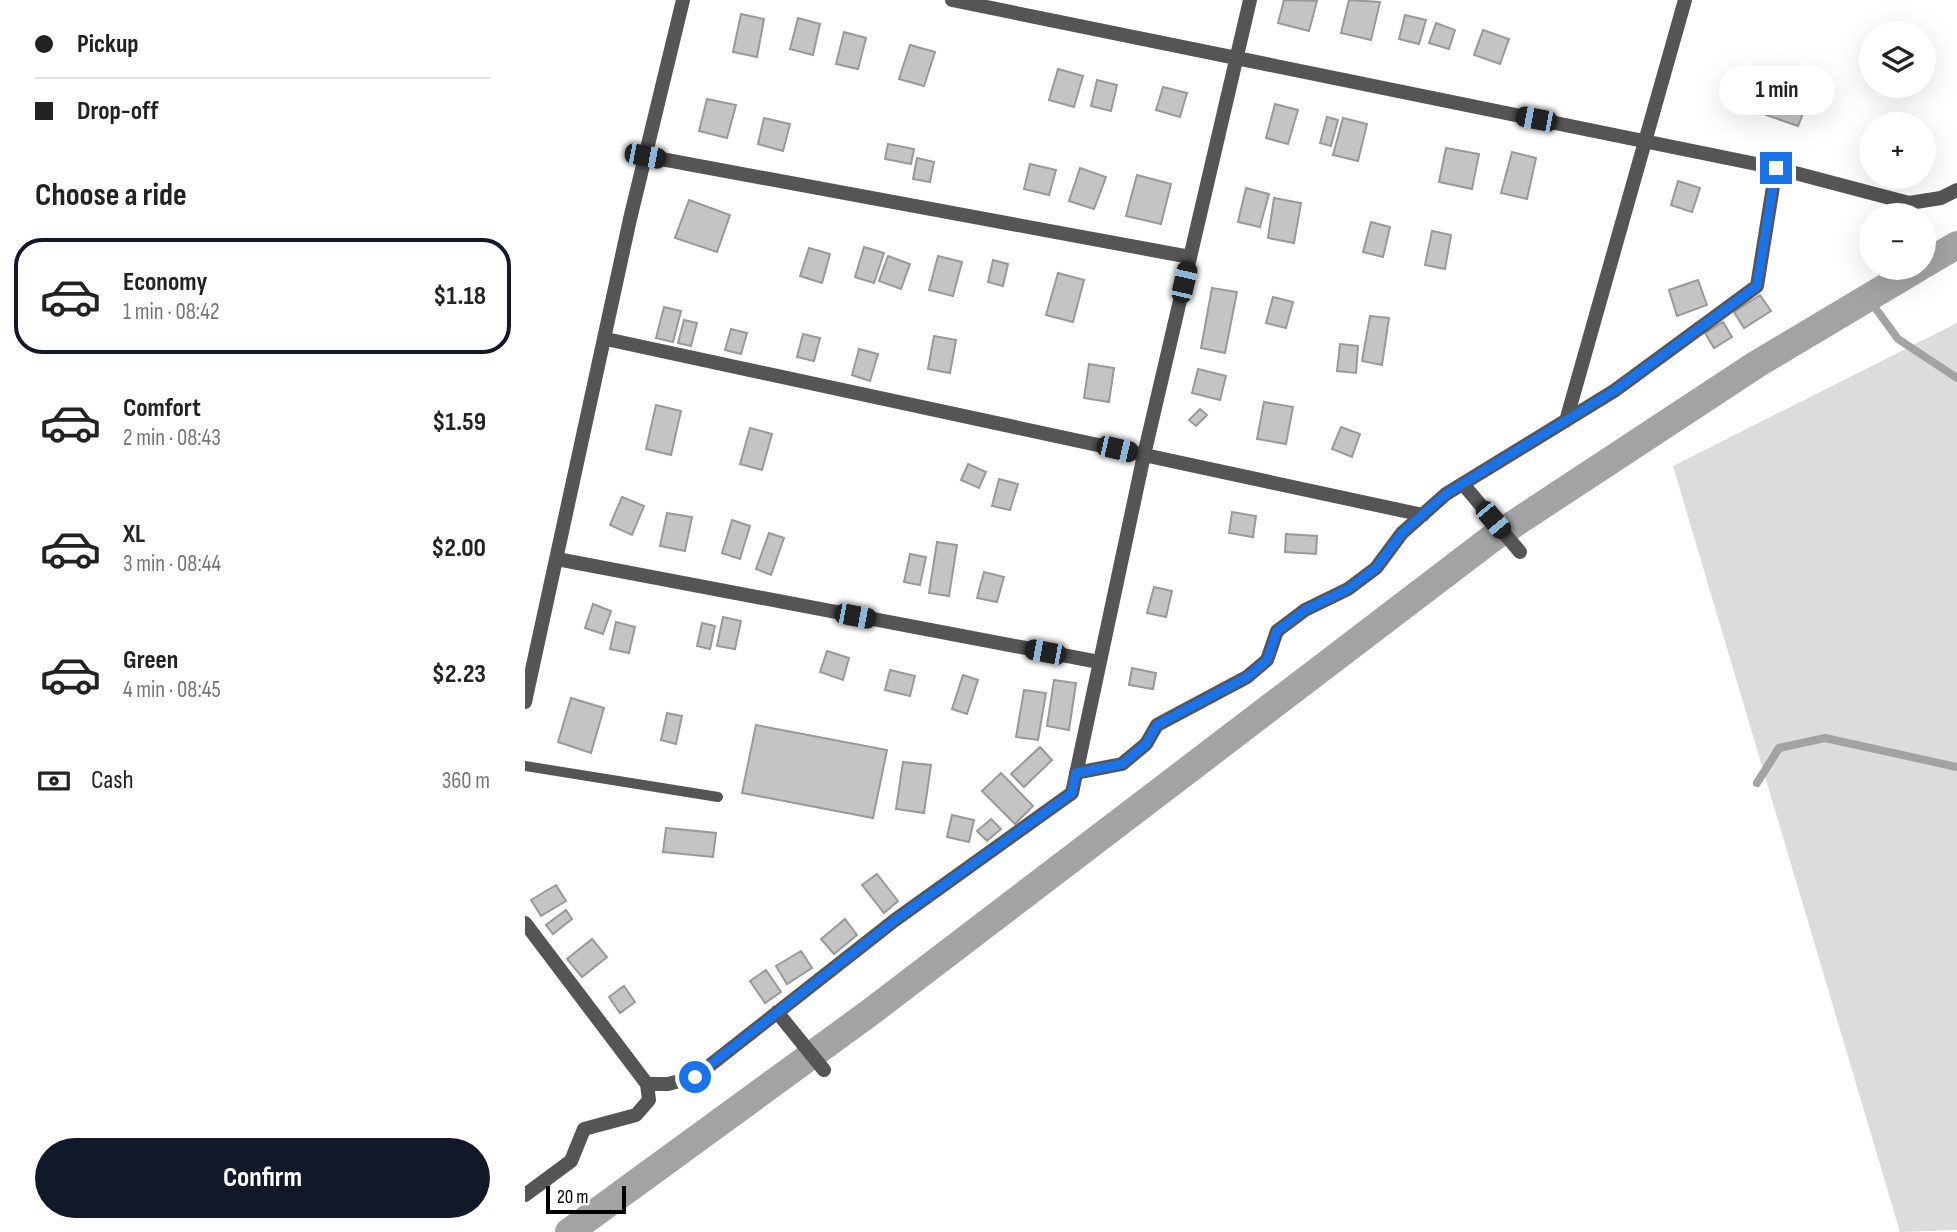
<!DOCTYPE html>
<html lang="en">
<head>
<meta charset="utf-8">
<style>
	body { margin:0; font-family:"Sofia Sans Condensed",sans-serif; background:#f6f6f6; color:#222; height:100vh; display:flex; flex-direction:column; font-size:26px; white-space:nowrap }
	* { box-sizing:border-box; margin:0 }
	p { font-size:23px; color:#767676 }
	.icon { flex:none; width:38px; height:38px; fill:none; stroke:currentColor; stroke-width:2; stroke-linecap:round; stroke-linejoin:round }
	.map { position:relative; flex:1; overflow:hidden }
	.panel { display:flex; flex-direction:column; background:#fff; width:525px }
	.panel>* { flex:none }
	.top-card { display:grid; align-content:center; height:154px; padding:0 35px; background:#fff }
	.controls { position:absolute; left:1334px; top:21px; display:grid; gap:14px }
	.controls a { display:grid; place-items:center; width:77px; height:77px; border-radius:50%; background:#fff; box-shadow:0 7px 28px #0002; font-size:35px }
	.scale { position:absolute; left:21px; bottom:18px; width:80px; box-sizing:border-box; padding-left:7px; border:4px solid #000; border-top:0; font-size:19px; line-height:24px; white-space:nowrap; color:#000; -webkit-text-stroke:5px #fff; paint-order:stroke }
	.end { position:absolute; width:32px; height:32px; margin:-16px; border:9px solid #1a73e8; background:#fff; box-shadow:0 0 0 4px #fff }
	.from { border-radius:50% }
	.bubble { position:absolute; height:49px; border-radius:24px; background:#fff; box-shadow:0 7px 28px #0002; font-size:23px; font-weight:700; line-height:49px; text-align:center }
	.car { position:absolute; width:21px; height:42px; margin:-21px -10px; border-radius:9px; box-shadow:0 0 5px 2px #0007; background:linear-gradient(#222 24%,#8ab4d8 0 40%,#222 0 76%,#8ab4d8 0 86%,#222 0) }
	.top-card b { display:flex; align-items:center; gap:24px; height:66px; font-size:26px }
	.top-card b+b { border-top:2px solid #e0e0e0 }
	.top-card i { width:18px; height:18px; background:#222 }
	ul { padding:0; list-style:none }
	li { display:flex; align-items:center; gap:21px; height:116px; margin:0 14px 10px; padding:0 21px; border:4px solid transparent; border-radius:28px }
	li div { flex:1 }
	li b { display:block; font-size:26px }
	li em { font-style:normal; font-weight:700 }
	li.current { border-color:#111827 }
	li>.icon { width:63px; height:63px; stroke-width:1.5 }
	h2 { padding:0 35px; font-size:32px; line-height:84px }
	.pay { display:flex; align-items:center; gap:18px; height:77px; padding:0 35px; font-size:26px }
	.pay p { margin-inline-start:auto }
	.button { display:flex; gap:14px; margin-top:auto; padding:14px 35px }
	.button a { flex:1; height:80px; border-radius:42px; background:#111827; color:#fff; font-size:28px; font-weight:700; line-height:80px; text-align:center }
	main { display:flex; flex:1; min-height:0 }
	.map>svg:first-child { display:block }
	.green { fill:#dcdcdc }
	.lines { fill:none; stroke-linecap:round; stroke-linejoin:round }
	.stream { stroke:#a3a3a3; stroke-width:8 }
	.canal { stroke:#a3a3a3; stroke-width:28 }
	.building { fill:#c4c4c4; stroke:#999; stroke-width:2 }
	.lane { stroke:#555; stroke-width:10 }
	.street { stroke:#555; stroke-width:14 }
	.route { stroke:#1a73e8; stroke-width:9 }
</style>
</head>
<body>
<main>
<section class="panel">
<div class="top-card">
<b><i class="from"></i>Pickup</b>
<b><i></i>Drop-off</b>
</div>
<h2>Choose a ride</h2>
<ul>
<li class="current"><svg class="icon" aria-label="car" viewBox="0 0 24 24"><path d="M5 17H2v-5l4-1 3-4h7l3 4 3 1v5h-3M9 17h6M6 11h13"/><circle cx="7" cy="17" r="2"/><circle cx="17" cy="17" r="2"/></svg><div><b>Economy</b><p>1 min · 08:42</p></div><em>$1.18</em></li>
<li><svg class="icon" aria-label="car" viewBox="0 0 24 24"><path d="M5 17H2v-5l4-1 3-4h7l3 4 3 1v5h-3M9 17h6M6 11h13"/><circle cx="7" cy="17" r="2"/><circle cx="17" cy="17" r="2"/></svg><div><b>Comfort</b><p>2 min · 08:43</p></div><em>$1.59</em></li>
<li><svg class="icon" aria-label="car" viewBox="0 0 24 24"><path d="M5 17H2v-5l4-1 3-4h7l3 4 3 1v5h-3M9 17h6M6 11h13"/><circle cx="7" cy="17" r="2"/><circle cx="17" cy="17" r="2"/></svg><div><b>XL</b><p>3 min · 08:44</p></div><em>$2.00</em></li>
<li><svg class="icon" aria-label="car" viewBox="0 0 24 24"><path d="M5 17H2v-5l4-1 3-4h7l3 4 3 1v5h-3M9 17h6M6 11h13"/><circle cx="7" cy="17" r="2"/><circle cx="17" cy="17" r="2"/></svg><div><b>Green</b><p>4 min · 08:45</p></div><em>$2.23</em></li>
</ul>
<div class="pay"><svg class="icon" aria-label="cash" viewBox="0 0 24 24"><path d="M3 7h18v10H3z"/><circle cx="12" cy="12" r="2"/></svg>Cash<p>360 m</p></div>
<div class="button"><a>Confirm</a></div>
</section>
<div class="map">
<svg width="1432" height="1232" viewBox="0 0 1432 1232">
	<rect width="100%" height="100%" fill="#fff"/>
	<!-- green -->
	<path class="green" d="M1432 323V1230L1375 1232 1148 466Z"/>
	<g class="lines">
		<!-- stream -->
		<path class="stream" d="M1343 298 1373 339 1432 378
			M1232 783 1254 748 1300 738 1432 767"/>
		<!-- canal -->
		<path class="canal" d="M1398 265 1432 245
			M44 1232 343 1014 966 539 1232 364 1393 268"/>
	</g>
	<!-- building -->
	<path class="building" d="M759 0 792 1 784 31 753 23Z
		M824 0 855 2 846 40 816 33Z
		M216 14 239 19 232 57 208 52Z
		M880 15 901 20 894 44 874 39Z
		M273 18 295 24 288 55 265 49Z
		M911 23 930 30 924 49 904 43Z
		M958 30 984 39 975 64 949 55Z
		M319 32 341 38 333 69 311 64Z
		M385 45 410 52 399 86 374 79Z
		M533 69 558 76 549 107 524 100Z
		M1255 76 1288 88 1273 126 1241 115Z
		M572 80 592 85 586 111 566 106Z
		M638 87 662 93 655 117 631 110Z
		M182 99 211 105 202 138 174 131Z
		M750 104 773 110 763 144 741 138Z
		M802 117 813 120 806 146 795 143Z
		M239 118 265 124 258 151 233 144Z
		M818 118 842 124 833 161 808 155Z
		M363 144 389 149 386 164 360 159Z
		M921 148 954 154 947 189 914 182Z
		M987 152 1011 158 1002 199 976 193Z
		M392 158 409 162 405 182 388 179Z
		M505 164 531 170 524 195 499 189Z
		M555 168 581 177 569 209 544 201Z
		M612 175 646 184 636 224 601 216Z
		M1153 181 1175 188 1167 212 1146 205Z
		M721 188 744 194 735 227 713 222Z
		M749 198 776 203 769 243 743 238Z
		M164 200 205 215 192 252 150 238Z
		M846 222 865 227 858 257 838 252Z
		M907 231 926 235 920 269 900 265Z
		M339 247 359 253 349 283 330 277Z
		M284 248 305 254 297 283 275 276Z
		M363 256 385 264 376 289 354 281Z
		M413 256 437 262 428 296 404 290Z
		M468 260 483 264 478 286 463 282Z
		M533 273 559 280 548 322 521 315Z
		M1173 280 1182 305 1152 316 1144 290Z
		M687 288 712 292 700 353 676 348Z
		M1235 295 1246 311 1219 328 1209 312Z
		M748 297 768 302 761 328 741 323Z
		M139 307 156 311 148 342 131 338Z
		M845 316 864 318 857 365 837 361Z
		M159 320 172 323 166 346 153 343Z
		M1198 322 1207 337 1189 348 1180 333Z
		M206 329 222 333 216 354 200 350Z
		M278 334 295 338 289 361 272 357Z
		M409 336 431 340 425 373 403 369Z
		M815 344 833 346 831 373 812 371Z
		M334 349 353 354 345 381 327 375Z
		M564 364 589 368 584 402 559 398Z
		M673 369 701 376 695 400 667 393Z
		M739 402 768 407 761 444 732 439Z
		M131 405 156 411 146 455 121 449Z
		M675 409 682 415 671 426 664 420Z
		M816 427 835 434 827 457 807 449Z
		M225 428 247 434 237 470 215 464Z
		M443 464 461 472 454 488 436 480Z
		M474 479 493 484 485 510 467 506Z
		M97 497 119 506 107 535 85 525Z
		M707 512 731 516 728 537 704 533Z
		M142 513 167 517 160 551 135 546Z
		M207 520 225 526 215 559 197 553Z
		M244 533 259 538 246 575 231 569Z
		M761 534 792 536 791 554 760 552Z
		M412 542 432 545 424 596 404 593Z
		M385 554 401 557 395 585 379 582Z
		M459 572 479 577 472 602 452 598Z
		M629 587 647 591 641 617 622 613Z
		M68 604 86 611 78 634 60 628Z
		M198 617 216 621 210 649 192 646Z
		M91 622 110 627 104 653 85 649Z
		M177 623 190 626 185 649 172 646Z
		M302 651 324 658 318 680 295 672Z
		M607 668 631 673 628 689 604 685Z
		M365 670 390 676 385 696 360 690Z
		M438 675 453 680 442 714 427 709Z
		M529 680 551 683 544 730 522 726Z
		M499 690 521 693 513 740 491 737Z
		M46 698 79 708 66 753 33 742Z
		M142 713 157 716 151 744 136 740Z
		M231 725 362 750 348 818 217 793Z
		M515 747 527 760 499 787 486 774Z
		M378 762 406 765 399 813 371 809Z
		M476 773 508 806 490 824 457 791Z
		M427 815 449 820 444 842 422 837Z
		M466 819 476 829 462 841 452 831Z
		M141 828 191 833 188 857 138 852Z
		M352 874 373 901 359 913 337 885Z
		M31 885 41 901 16 916 6 900Z
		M41 910 47 919 28 934 21 925Z
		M320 919 332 935 309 954 296 939Z
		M67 939 82 957 57 977 42 959Z
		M276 951 287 968 262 984 251 966Z
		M241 970 256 992 240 1003 225 981Z
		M99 986 110 1002 95 1013 84 997Z"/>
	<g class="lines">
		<!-- lane -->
		<path class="lane" d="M0 766 193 797"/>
		<!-- street -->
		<path class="street" d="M427 0 1251 168 1384 203 1416 198 1432 190
			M120 156 665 257
			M81 339 898 515
			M1041 421 1160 0
			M938 484 995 552
			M32 559 574 662
			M0 702 105 219 158 0
			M551 773 597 764 621 744 632 725 722 677 742 660 752 631 780 610 823 589 851 568 877 533 921 494 1089 391 1232 286 1251 168
			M0 923 122 1084 124 1100 111 1115 59 1129 46 1161 0 1195
			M252 1012 299 1070
			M122 1084H143L170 1077 370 920 547 793 619 455 725 0"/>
	</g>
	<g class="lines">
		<!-- route -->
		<path class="route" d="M170 1077 370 920 547 793 551 773 597 764 621 744 632 725 722 677 742 660 752 631 780 610 823 589 851 568 877 533 921 494 1089 391 1232 286 1251 168"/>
	</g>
</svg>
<div class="controls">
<a><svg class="icon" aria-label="layers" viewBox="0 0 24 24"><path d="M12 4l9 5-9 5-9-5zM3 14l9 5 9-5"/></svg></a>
<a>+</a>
<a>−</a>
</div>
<div class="scale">20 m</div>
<i class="end from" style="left:170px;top:1077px"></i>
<i class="end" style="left:1251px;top:168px"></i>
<div class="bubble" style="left:1194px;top:66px;width:116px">1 min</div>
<i class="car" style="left:1011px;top:119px;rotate:281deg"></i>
<i class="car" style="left:120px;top:156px;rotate:101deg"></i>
<i class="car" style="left:659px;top:282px;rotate:13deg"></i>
<i class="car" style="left:592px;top:449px;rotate:103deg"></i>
<i class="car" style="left:968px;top:520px;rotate:140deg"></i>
<i class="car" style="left:330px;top:616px;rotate:101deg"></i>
<i class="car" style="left:520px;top:652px;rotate:281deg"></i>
</div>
</main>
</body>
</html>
